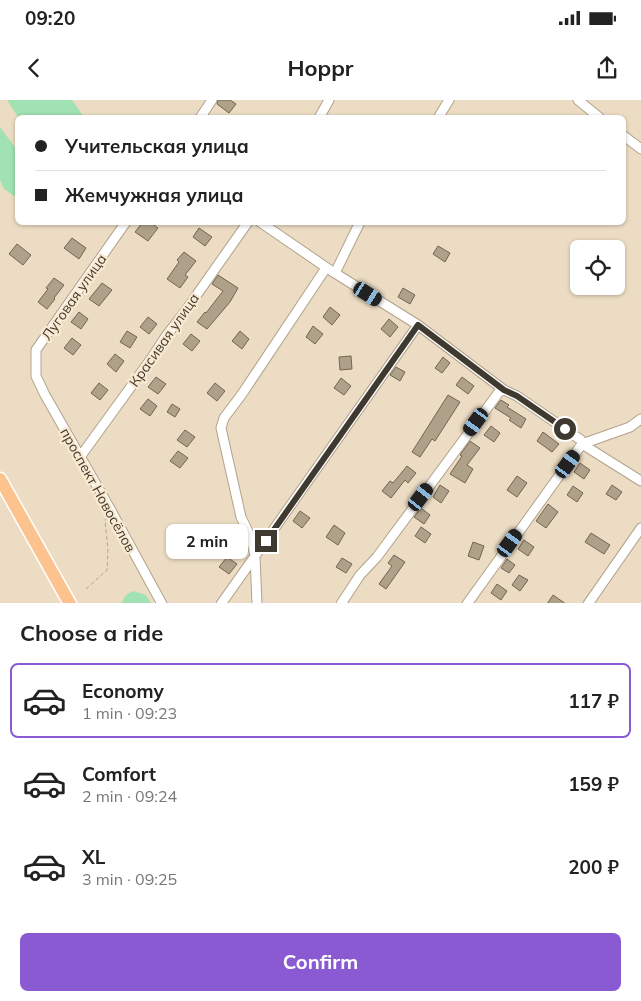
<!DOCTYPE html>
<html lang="en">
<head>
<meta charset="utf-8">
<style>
	body { margin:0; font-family:Mulish,sans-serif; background:#f6f6f6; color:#222; height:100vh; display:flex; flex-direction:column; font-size:19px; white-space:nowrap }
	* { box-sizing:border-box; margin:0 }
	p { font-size:16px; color:#767676 }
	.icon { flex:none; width:28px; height:28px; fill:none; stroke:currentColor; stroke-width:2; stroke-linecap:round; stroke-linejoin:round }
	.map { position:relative; height:503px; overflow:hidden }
	.sheet { display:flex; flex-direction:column; background:#fff; flex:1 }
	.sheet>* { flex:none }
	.guide { position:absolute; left:15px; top:15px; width:611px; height:110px; border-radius:8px; box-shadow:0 1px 4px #0004; display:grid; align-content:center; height:110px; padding:0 20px; background:#fff }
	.buttons { position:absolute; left:570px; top:140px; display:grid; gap:10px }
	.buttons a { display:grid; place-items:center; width:55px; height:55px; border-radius:8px; background:#fff; box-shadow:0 1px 4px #0004; font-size:25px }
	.end { position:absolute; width:22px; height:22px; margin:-11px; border:6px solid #3f392f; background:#fff; box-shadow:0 0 0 2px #fff }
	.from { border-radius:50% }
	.bubble { position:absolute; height:35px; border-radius:8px; background:#fff; box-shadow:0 1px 4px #0004; font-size:16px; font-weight:700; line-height:35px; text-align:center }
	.car { position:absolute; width:15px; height:30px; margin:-15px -8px; border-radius:6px; box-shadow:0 0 4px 1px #0007; background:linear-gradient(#222 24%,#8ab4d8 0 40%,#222 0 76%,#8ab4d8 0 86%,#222 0) }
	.guide b { display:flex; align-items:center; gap:18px; height:48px; font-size:19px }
	.guide b+b { border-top:1px solid #e0e0e0 }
	.guide i { width:12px; height:12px; background:#222 }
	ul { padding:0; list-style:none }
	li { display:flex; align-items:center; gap:15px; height:75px; margin:0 10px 8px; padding:0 10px; border:2px solid transparent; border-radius:8px }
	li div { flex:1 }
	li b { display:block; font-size:19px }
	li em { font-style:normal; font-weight:700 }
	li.active { border-color:#8a5ad3 }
	li>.icon { width:45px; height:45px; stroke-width:1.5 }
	h2 { padding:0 20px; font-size:22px; line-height:60px }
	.action { display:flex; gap:10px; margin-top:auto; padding:10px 20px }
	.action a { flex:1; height:58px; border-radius:8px; background:#8a5ad3; color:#fff; font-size:20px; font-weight:700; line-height:58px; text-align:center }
	.status { display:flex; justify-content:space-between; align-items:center; height:35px; padding:0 25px; background:#fff; direction:ltr }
	.status svg { height:14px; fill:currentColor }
	header { display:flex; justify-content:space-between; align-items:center; height:65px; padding:0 20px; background:#fff; font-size:22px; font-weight:700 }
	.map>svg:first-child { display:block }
	.green { fill:#a0e2b3 }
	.building { fill:#afa089; stroke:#736550 }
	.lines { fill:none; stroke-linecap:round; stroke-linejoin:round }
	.minor-casing { stroke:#b2a28c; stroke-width:11 }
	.highway-casing { stroke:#fff; stroke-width:15 }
	.path { stroke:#b2a592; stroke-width:1; stroke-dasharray:4 2.5; stroke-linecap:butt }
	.minor { stroke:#fff; stroke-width:9 }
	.highway { stroke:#fdc38e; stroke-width:12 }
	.route { stroke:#3f392f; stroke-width:6 }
	.labels { text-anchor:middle; stroke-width:4.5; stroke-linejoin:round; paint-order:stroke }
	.street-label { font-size:14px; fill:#3f392f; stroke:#f9e9d1 }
</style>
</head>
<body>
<div class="status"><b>09:20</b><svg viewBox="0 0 49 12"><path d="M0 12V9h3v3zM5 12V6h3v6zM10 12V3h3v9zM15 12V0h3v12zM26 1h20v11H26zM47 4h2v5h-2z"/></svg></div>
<header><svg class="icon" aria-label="back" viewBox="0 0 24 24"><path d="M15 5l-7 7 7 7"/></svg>Hoppr<svg class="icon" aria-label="share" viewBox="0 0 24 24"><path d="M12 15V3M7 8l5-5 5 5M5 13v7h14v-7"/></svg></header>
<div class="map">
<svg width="641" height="504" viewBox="0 0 641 504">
	<rect width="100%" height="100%" fill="#ecdcc4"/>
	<!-- green -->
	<path class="green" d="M7 0H72L84 17H18Z
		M0 27 17 50V98L4 89 0 80Z
		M133 491 146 495 151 503H122C124 497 126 494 133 491Z"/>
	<!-- building -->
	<path class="building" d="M218 0H230L236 4 229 13 217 4Z
		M143 122H150L158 128 148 141 135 132Z
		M199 128 212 137 205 146 193 137Z
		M72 138 86 148 79 159 64 148Z
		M17 144 31 155 23 165 9 154Z
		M438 146 450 153 445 162 433 154Z
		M184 152 196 161 185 175 188 177 180 188 167 179 179 162 177 160Z
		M218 175 238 188 230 202 207 229 197 222 205 212 206 213 223 191 212 184Z
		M54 178 64 185 54 198 55 199 47 209 38 202 48 189 46 188Z
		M102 183 112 190 99 206 89 199Z
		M403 188 415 195 410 204 398 197Z
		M330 207 340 215 332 225 323 217Z
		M79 212 88 219 81 229 71 222Z
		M148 217 157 224 149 234 140 227Z
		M389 219 398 227 390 237 381 229Z
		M313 226 323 234 315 244 306 237Z
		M127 231 137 237 130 248 120 242Z
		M240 231 249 239 242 249 232 241Z
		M191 234 200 241 192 251 183 244Z
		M72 238 81 245 73 255 64 248Z
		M115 254 124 261 116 272 107 264Z
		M351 256 352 269 340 270 339 257Z
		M443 257 450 263 442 273 435 268Z
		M396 267 405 272 400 281 390 275Z
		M156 277 166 284 158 294 148 287Z
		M462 277 474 286 468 294 456 285Z
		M341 278 351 286 344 295 334 288Z
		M99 283 108 290 100 300 91 293Z
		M215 283 225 291 217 301 207 293Z
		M448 295 460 302 435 341 432 339 420 357 412 352Z
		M148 299 157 306 150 316 140 309Z
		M501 300 509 305 507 307 526 319 521 328 509 320 511 318 495 308Z
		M172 304 180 309 175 317 167 312Z
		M491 326 500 333 494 342 484 335Z
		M185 330 195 337 187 347 177 340Z
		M543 332 559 344 552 352 537 341Z
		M470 341 480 348 467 365 473 369 465 383 450 374 462 356 460 355Z
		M178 351 188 358 180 368 170 361Z
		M580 363 590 370 584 379 574 372Z
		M407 366 416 373 408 383 405 380 391 398 382 391 390 381 393 383Z
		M517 376 527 383 517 397 507 390Z
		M440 385 449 391 441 403 433 397Z
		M612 385 622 392 616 400 606 394Z
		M573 386 583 393 577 402 567 395Z
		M548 404 558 412 546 428 536 421Z
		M421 408 430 415 424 424 414 417Z
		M300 411 310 418 302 428 293 421Z
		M334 425 345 433 338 445 326 437Z
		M421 427 431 434 425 443 415 436Z
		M591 433 610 445 604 454 585 442Z
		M524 440 534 447 528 456 518 449Z
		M473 442 484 446 479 460 468 456Z
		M394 455 405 462 386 489 379 484 392 466 388 463Z
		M227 457 237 464 229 474 219 467Z
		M342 458 352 464 346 473 336 467Z
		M507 459 515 465 509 473 501 468Z
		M519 475 528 480 520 491 512 485Z
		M497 484 507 491 501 500 491 493Z
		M553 495 566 504H547Z"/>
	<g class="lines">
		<!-- minor casing -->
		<g class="minor-casing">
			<path id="minor" d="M578 0 600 18
				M200 18 212 0
				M319 18 329 0
				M438 18 449 0
				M624 36 641 49
				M126 122 36 250V276L45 295 109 407 162 504
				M260 122 330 170 418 225 504 290
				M335 173 360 122
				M582 344 630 327 641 319
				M80 357 151 259 166 236 184 213 248 122
				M221 504 418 225
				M257 504 255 456 251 438 241 417 221 328 224 318 242 294 326 168
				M341 504 360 475 377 457 499 292 504 290 517 296 581 340 582 344 641 381
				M467 504 582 344
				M588 504 641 428"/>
		</g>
		<!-- highway casing -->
		<g class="highway-casing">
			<path id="highway" d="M0 379 70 504"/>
		</g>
		<!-- path -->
		<path class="path" d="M86 489 107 470 108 449 105 421 106 417"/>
		<!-- minor -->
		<use href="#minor" class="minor"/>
		<!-- highway -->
		<use href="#highway" class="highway"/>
	</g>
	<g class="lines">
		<!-- route -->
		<path class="route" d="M266 441 418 225 504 290 517 296 565 329"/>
	</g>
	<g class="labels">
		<!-- street labels -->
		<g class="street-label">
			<text transform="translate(74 197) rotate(-55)" y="5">Луговая улица</text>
			<text transform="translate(164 240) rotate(-55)" y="5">Красивая улица</text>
			<text transform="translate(98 390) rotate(61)" y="5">проспект Новосёлов</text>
		</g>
	</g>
</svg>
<div class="buttons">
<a><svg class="icon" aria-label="locate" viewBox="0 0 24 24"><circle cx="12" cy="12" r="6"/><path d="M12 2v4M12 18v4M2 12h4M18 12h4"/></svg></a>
</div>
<i class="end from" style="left:565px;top:329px"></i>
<i class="end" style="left:266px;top:441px"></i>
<div class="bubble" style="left:166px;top:424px;width:82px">2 min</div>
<i class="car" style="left:368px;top:194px;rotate:122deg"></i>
<i class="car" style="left:476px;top:322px;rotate:216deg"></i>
<i class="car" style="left:568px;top:364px;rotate:36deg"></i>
<i class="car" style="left:421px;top:397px;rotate:37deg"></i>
<i class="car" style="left:510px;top:443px;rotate:36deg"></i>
<div class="guide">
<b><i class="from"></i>Учительская улица</b>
<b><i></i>Жемчужная улица</b>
</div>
</div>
<section class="sheet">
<h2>Choose a ride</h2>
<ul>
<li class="active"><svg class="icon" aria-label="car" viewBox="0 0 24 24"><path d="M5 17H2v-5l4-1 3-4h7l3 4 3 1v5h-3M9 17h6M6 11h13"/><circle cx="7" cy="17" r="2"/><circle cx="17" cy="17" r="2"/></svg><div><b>Economy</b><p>1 min · 09:23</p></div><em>117 ₽</em></li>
<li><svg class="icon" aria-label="car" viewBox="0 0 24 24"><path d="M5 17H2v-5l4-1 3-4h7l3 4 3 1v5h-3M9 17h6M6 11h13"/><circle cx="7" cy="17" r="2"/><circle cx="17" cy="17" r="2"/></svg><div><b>Comfort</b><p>2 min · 09:24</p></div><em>159 ₽</em></li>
<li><svg class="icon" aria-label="car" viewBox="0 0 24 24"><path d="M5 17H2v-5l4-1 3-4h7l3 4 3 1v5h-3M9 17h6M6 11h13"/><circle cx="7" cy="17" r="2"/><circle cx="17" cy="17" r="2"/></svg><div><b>XL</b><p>3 min · 09:25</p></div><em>200 ₽</em></li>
</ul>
<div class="action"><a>Confirm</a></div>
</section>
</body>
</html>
